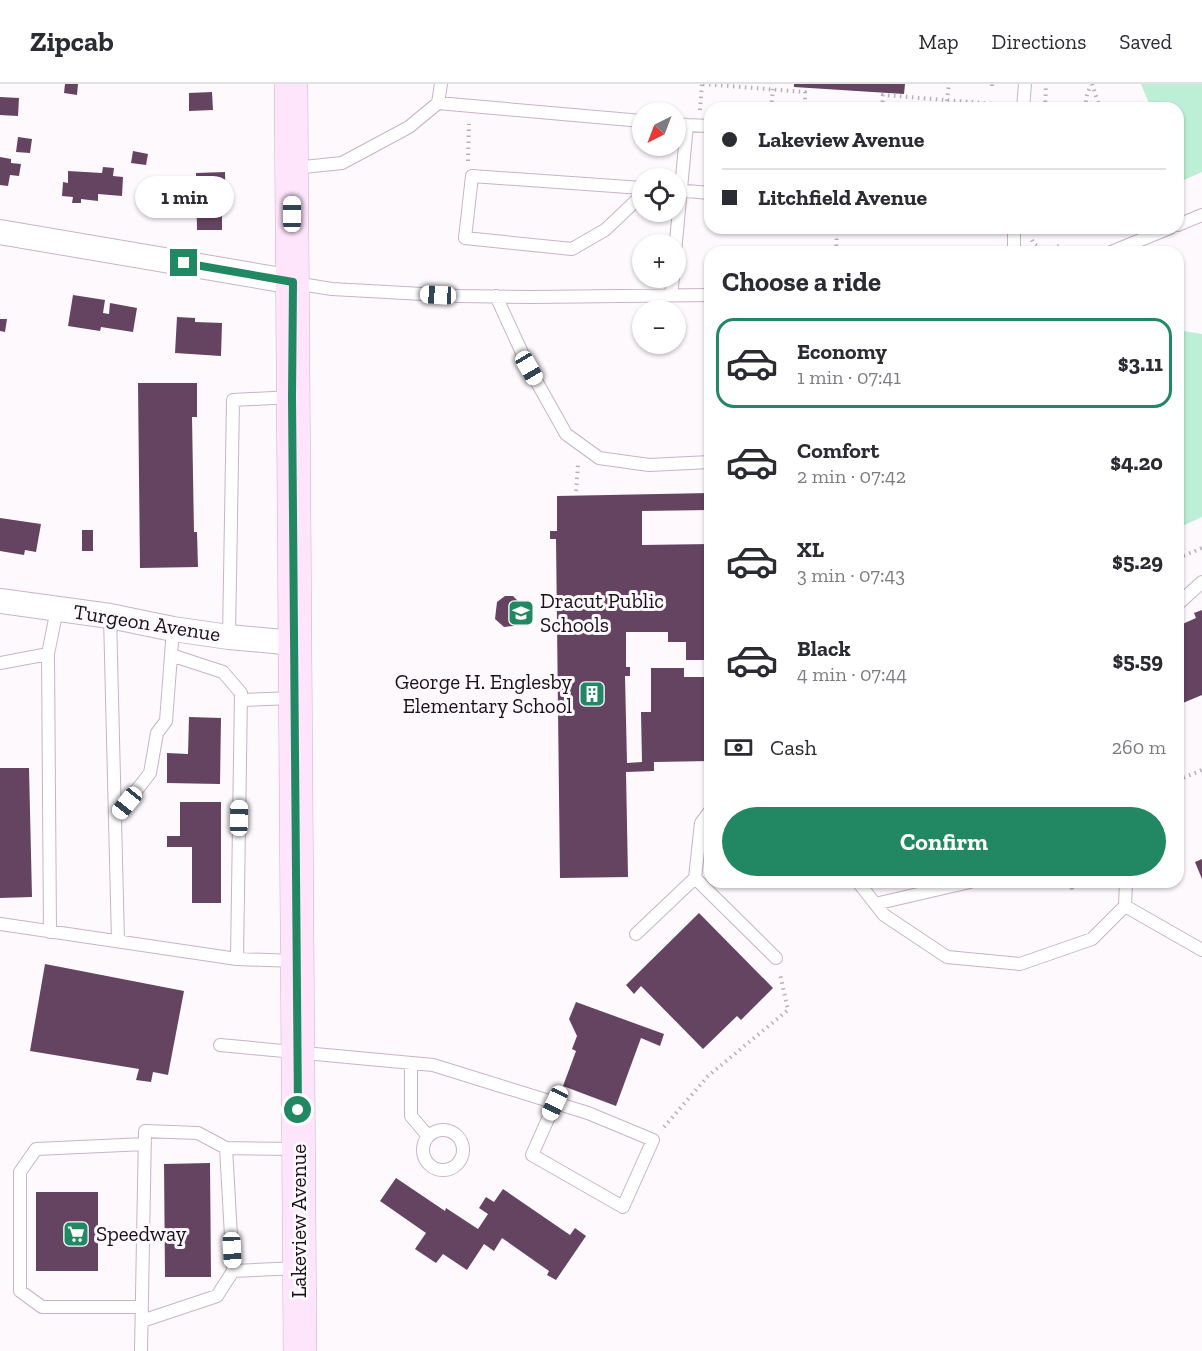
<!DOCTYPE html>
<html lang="en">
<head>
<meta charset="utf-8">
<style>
	body { margin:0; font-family:"Zilla Slab",serif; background:#f2f2f3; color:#2b2b33; height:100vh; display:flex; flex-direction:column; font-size:22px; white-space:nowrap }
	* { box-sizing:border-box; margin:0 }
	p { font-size:20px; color:#7c7c81 }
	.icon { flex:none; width:33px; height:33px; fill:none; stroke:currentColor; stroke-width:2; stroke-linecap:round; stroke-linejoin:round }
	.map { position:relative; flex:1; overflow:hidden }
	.sheet { position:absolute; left:704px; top:162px; width:480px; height:642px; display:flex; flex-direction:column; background:#fff; border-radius:18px; box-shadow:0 2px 4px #0004 }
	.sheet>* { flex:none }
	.top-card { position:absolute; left:704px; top:18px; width:480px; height:132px; border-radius:18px; box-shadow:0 2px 4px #0004; display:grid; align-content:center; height:132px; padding:0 18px; background:#fff }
	.needle { width:39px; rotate:222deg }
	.tools { position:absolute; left:632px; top:18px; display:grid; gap:12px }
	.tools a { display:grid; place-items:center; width:54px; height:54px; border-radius:50%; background:#fff; box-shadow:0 2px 4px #0004; font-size:30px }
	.end { position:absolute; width:27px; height:27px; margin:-14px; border:8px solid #228863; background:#fff; box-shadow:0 0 0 3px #fff }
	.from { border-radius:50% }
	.bubble { position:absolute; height:42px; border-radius:21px; background:#fff; box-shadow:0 2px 4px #0004; font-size:20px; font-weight:700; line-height:42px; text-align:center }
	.car { position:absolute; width:18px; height:36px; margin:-18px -9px; border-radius:8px; box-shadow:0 0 4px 2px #0007; background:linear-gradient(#fff 24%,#345 0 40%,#fff 0 76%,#345 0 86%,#fff 0) }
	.top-card b { display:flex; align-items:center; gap:21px; height:57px; font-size:22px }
	.top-card b+b { border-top:2px solid #e1e1e2 }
	.top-card i { width:15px; height:15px; background:#2b2b33 }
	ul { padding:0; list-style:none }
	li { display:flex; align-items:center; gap:18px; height:90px; margin:0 12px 9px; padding:0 6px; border:3px solid transparent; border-radius:18px }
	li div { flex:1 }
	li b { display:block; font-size:22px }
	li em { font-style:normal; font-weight:700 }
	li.active { border-color:#228863 }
	li>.icon { width:54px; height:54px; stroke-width:1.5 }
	h2 { padding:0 18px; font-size:27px; line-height:72px }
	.pay { display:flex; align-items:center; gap:15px; height:66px; padding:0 18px; font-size:22px }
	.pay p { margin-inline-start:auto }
	.cta { display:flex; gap:12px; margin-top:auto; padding:12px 18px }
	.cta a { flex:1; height:69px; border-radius:36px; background:#228863; color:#fff; font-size:24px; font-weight:700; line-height:69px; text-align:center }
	header { display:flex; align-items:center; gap:36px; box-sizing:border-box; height:84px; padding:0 30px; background:#fff; border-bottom:2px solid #e1e1e2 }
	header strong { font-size:28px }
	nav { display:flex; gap:33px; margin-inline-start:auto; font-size:21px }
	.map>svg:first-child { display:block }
	.pitch { fill:#bdeed6 }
	.building { fill:#644461 }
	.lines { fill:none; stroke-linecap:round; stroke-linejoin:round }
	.service-casing { stroke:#c9b3c6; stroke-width:14 }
	.minor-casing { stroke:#c9b3c6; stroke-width:26 }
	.secondary-casing { stroke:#c9b3c6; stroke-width:34 }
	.path { stroke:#b6b1b6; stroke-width:4; stroke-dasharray:1.5 4.5; stroke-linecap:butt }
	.service { stroke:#fff; stroke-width:12 }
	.minor { stroke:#fff; stroke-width:24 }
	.secondary { stroke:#fee5fc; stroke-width:33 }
	.route { stroke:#228863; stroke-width:8 }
	.labels { text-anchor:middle; stroke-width:6; stroke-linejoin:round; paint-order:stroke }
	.poi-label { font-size:21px; fill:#191118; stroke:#fdf9fd; text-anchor:start }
	.street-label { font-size:21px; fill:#191118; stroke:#fdf9fd }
</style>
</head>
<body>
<header>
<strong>Zipcab</strong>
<nav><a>Map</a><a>Directions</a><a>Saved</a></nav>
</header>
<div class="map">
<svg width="1202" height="1267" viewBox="0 0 1202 1267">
	<rect width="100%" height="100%" fill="#fdf9fd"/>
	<!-- pitch -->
	<path class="pitch" d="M1141 0H1202V88L1184 96 1178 81V24H1151Z
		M1178 246 1202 250V433L1178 444Z"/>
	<!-- building -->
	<path class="building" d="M65 0H78L77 11 64 9Z
		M794 0H905L904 10 794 3Z
		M212 8 213 26 189 27V9Z
		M0 13 19 14 18 32 0 31Z
		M18 53 32 55 30 69 16 68Z
		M133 67 148 70 146 81 131 79Z
		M0 73 11 75V79L21 80 19 92 10 91 8 102 0 101Z
		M103 83 114 84 113 92 123 93 122 112 98 110V117L81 115V119H72L73 113 62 112 63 98 68 99V87L102 89Z
		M225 88 226 126H222V146H197L196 89Z
		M73 211 105 216 103 229 109 230 110 219 137 224 133 248 101 243 100 247 68 242Z
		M177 233 195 234V238L222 239 221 272 175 269Z
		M0 235H7L5 248 0 247Z
		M138 299H197V333H192L194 448H197L198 483 140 484Z
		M710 409V426L642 427V461L710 460V576H686V558H668V548H626V583H630V592H625L627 679 642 678 641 628H651V584H684V593H710V677L654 678V687L626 688 628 793 560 794 556 455H550V447H557V412Z
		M0 434 41 440 36 468 25 466 24 471 0 467Z
		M82 446H93V467H82Z
		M505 512H513L520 519V535L513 542 504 543 495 535 497 518Z
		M1202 526V611L1178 621V542L1196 534 1194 529Z
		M189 633 221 634 220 700 167 699V669L188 670Z
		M0 684H29L32 813 0 814Z
		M180 718H221V819H192V763H167V752H180Z
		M1202 775V795L1195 778Z
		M699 829 773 904 741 936 737 932 703 965 641 902 634 910 626 901Z
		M45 880 184 907 168 991 153 988 151 998 136 996 139 985 30 967Z
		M576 918 664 950 660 962 641 954 616 1022 563 1002 576 967 572 965 577 952 569 935Z
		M210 1079 211 1193H165L164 1080Z
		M396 1094 445 1127 446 1124 478 1145 488 1130 479 1124 486 1113 494 1118 503 1105 570 1151 575 1144 586 1152 556 1196 547 1191 549 1187 502 1154 494 1167 484 1160 467 1186 443 1170 436 1179 415 1165 426 1149 380 1117Z
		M36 1108H98V1187H36Z"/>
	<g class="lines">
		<!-- service casing -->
		<g class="service-casing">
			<path id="service" d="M438 19 642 37
				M1023 24 1025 0
				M675 40 687 41
				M294 84 342 79 409 43 438 19 441 0
				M642 104 472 92 465 154 572 165 605 146 642 111
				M675 106 710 109
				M1178 141 1202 131
				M675 168 687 41 710 42
				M1014 168V144
				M1111 168 1170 144
				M294 199 332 205 459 212 532 213 710 211
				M671 211 673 194
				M496 212 529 284 566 350 599 374 649 381 710 378
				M1178 520 1202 498
				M110 532 118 857
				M229 553 233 316 292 313
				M48 570 50 848
				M171 571 223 588 241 609 237 875
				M0 579 48 570 57 525
				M241 616 294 614
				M115 734 150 689 157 649 166 637 173 545
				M695 794 776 874
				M858 798 884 831 947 873 1020 880 1092 855 1125 822 1126 798
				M875 820 970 798
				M1125 822 1202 866
				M0 840 237 875 295 877
				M636 850 695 794 701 739 710 727
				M220 961 433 981 588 1029 653 1056 623 1123 532 1071 555 1019
				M411 979V1032L428 1052
				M423 1066a20 20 0 1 1 40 0a20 20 0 1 1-40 0Z
				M233 1187 298 1184
				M142 1223H42L20 1207V1088L36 1065 145 1060
				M142 1237 217 1212 233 1187 226 1064
				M141 1267 145 1047 198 1049 226 1064 297 1065"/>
		</g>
		<!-- minor casing -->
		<g class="minor-casing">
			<path id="minor" d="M0 148 293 198
				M0 517 110 532 173 545 229 553 294 559"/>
		</g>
		<!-- secondary casing -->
		<g class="secondary-casing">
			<path id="secondary" d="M291 0 300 1267"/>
		</g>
		<!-- path -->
		<path class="path" d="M703 0 805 8V24
			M1092 0 1100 24
			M992 2V0
			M947 17 949 0
			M771 24 773 5
			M882 24 883 11 1008 21
			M1045 24 1046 0
			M1085 24 1087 10 1091 1
			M700 26 702 0
			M468 77 469 40
			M1032 156 1034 160 1045 166 1063 161
			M836 168 837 144
			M576 407 578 381
			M1178 474 1202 464
			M1178 696 1202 686
			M1071 798 1072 806
			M664 1043 708 992 788 926 780 890"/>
		<!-- service -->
		<use href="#service" class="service"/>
		<!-- minor -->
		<use href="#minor" class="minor"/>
		<!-- secondary -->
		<use href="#secondary" class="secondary"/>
	</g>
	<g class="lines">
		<!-- route -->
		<path class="route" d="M184 179 293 198 292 313 298 1026"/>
	</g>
	<!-- icons -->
	<defs>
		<g id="school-square" transform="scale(1.35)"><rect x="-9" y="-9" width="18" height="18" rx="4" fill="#228863" stroke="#fdf9fd"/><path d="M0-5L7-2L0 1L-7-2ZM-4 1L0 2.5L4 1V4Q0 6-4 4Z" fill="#fff"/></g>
		<g id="building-square" transform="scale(1.35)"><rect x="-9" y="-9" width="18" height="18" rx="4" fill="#228863" stroke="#fdf9fd"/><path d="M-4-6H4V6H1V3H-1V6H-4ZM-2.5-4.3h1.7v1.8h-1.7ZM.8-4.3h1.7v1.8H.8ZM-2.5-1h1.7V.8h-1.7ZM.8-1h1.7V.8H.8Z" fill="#fff"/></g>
		<g id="supermarket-square" transform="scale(1.35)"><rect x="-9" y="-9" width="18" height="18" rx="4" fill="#228863" stroke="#fdf9fd"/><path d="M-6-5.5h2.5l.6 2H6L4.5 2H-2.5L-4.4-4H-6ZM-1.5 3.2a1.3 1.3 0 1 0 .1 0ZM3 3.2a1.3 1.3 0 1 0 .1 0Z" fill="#fff"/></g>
	</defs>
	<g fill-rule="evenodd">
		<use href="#school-square" x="521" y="529"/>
		<use href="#building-square" x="592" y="610"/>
		<use href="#supermarket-square" x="76" y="1150"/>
	</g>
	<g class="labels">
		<!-- poi labels -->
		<g class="poi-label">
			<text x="540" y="524">Dracut Public<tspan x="540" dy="24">Schools</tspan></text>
			<text x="572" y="605" text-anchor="end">George H. Englesby<tspan x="572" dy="24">Elementary School</tspan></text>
			<text x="96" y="1157">Speedway</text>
		</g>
		<!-- street labels -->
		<g class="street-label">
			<text transform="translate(147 539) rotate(9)" y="7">Turgeon Avenue</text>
			<text transform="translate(299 1137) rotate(-90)" y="7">Lakeview Avenue</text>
		</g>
	</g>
</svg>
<div class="tools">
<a><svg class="needle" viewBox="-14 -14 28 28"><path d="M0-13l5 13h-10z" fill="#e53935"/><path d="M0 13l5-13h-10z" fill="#7c7c81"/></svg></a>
<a><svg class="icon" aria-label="locate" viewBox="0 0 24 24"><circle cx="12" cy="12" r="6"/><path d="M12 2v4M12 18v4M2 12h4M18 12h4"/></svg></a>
<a>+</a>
<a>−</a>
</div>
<i class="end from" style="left:298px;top:1026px"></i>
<i class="end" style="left:184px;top:179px"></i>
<div class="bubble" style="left:135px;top:92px;width:99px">1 min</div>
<i class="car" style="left:292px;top:130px;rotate:0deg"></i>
<i class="car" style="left:438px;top:211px;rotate:273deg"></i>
<i class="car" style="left:529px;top:284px;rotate:150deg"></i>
<i class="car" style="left:127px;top:719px;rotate:219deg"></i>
<i class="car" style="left:239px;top:734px;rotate:1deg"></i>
<i class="car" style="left:555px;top:1019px;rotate:205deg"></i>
<i class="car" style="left:232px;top:1166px;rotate:177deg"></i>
<div class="top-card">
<b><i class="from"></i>Lakeview Avenue</b>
<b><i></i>Litchfield Avenue</b>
</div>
<section class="sheet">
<h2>Choose a ride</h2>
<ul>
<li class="active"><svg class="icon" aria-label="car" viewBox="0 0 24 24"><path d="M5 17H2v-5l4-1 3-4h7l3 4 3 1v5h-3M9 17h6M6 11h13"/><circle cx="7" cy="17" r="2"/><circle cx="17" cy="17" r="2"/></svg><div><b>Economy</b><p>1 min · 07:41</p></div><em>$3.11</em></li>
<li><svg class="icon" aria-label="car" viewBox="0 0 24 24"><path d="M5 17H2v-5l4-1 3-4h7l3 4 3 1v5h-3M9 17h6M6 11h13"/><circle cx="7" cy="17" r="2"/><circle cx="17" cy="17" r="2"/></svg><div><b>Comfort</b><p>2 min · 07:42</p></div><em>$4.20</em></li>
<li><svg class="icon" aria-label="car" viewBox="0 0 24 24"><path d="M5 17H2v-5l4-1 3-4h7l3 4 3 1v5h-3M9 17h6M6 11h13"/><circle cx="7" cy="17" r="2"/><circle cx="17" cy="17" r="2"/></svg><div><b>XL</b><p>3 min · 07:43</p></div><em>$5.29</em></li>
<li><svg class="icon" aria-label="car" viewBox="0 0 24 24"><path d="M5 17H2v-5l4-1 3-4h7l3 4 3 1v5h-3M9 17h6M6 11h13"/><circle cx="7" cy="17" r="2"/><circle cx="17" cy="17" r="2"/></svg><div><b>Black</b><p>4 min · 07:44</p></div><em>$5.59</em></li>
</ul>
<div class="pay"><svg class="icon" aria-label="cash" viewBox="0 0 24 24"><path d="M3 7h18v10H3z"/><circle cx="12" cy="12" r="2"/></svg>Cash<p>260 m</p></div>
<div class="cta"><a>Confirm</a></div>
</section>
</div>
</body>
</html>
